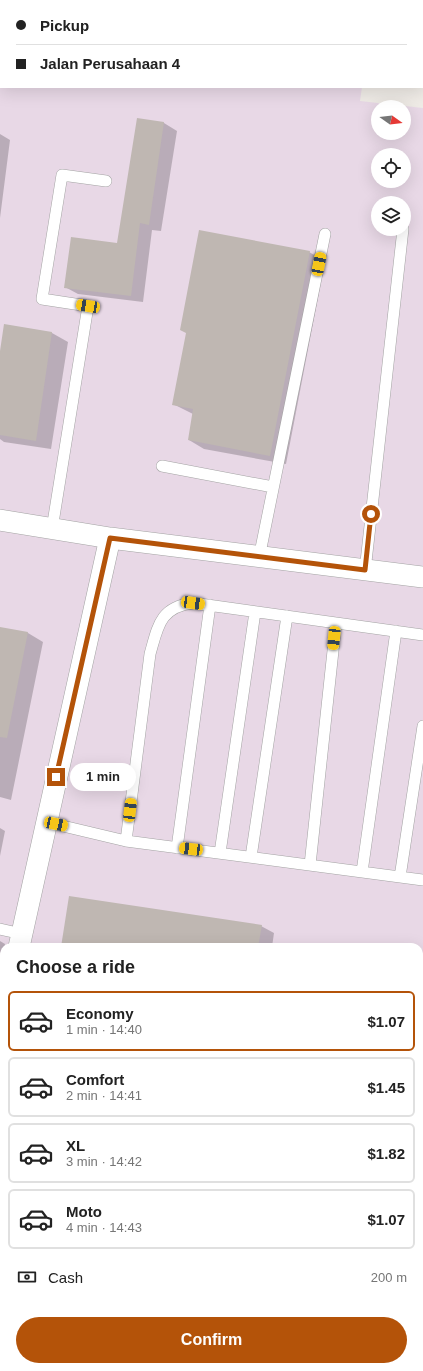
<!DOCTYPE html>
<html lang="en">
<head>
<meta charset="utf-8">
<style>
	body { margin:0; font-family:Arial,sans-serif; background:#f6f6f6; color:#222; height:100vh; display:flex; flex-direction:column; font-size:15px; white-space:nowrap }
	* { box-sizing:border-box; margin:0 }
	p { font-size:13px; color:#767676 }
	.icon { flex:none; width:22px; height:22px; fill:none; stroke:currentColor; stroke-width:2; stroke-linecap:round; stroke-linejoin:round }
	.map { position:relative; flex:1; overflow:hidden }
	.panel { position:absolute; left:0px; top:943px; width:423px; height:428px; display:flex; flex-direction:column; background:#fff; border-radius:12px 12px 0 0; box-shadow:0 4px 16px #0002 }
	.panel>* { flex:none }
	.top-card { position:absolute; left:0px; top:0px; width:423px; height:88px; box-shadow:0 4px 16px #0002; display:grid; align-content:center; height:88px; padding:0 16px; background:#fff }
	.needle { width:26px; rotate:104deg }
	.buttons { position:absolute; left:371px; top:100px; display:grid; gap:8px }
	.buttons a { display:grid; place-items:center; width:40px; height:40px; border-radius:50%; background:#fff; box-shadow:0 4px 16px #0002; font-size:20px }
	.end { position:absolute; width:18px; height:18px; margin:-9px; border:5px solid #b45309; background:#fff; box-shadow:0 0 0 2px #fff }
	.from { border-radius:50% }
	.bubble { position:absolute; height:28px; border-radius:14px; background:#fff; box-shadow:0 4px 16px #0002; font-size:13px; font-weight:700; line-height:28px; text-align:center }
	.car { position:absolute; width:12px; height:24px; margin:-12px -6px; border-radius:5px; box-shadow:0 0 3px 1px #0007; background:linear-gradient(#f5c518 24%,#345 0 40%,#f5c518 0 76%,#345 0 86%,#f5c518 0) }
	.top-card b { display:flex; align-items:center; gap:14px; height:38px; font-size:15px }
	.top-card b+b { border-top:1px solid #e0e0e0 }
	.top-card i { width:10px; height:10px; background:#222 }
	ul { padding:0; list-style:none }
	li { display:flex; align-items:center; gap:12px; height:60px; margin:0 8px 6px; padding:0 8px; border:2px solid #e0e0e0; border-radius:6px }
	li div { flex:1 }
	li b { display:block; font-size:15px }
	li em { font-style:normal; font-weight:700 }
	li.selected { border-color:#b45309 }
	li>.icon { width:36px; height:36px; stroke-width:1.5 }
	h2 { padding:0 16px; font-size:18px; line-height:48px }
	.pay { display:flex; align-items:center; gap:10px; height:44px; padding:0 16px; font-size:15px }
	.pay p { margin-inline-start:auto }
	.primary-button { display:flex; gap:8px; margin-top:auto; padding:8px 16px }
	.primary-button a { flex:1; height:46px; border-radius:24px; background:#b45309; color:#fff; font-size:16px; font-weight:700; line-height:46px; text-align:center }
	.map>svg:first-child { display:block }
	.industrial { fill:#e8d8e6; fill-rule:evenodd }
	.shadow { fill:#0003 }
	.building { fill:#bfb7b2 }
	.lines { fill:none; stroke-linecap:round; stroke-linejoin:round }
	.lane-casing { stroke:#a3a3a3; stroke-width:12 }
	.street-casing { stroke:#a3a3a3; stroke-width:22 }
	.lane { stroke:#fff; stroke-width:11 }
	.street { stroke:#fff; stroke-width:21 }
	.route { stroke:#b45309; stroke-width:5 }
</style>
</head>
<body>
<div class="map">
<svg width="423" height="1371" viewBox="0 0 423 1371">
	<rect width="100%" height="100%" fill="#efebe6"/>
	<!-- industrial -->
	<path class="industrial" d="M0 0H382L1 1V87H362L360 101 423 108V1371H0ZM378 107H404V133H378ZM378 155H404V181H378ZM378 203H404V229H378ZM4 947H419V1367H4Z"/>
	<!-- shadow -->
	<path class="shadow" d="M0 0H49L1 1V40Z
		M138 119 164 123 177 131 161 231 152 230 143 302 78 294 65 287 118 244Z
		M0 134 10 140 0 218Z
		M309 252 325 261 286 464 204 449 189 440 193 414 173 404 187 332Z
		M5 326 52 333 68 342 51 449 4 442 0 439V358Z
		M0 628 28 633 43 642 11 800 0 797Z
		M0 828 5 831 0 856Z
		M261 926 274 933 272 947H62Z
		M0 941 5 944 1 964 0 963Z
		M0 1209H4V1367H288L287 1371H0Z
		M419 1283 423 1284V1371H359V1367H419Z"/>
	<!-- building -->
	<path class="building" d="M137 118 164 122 149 225 140 223 131 296 64 288 71 237 117 243Z
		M199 230 310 251 270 456 188 440 193 409 172 405 186 333 180 330Z
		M4 324 52 332 36 441 0 435V351Z
		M0 627 28 632 7 738 0 737Z
		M69 896 262 925 258 947H61Z"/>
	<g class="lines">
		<!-- lane casing -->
		<g class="lane-casing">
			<path id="lane" d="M162 466 273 487
				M52 529 88 306 42 299 62 175 106 181
				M259 558 325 234
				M365 571 403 229
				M46 822 126 841 423 880
				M126 841 150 654C158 626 160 607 193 603L423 635
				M177 848 210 605
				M220 853 255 612
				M251 857 287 616
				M310 865 336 623
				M362 872 396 631
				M400 877 423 726
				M0 929 22 934
				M419 1162 422 1164 423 1168
				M422 1208 423 1189"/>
		</g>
		<!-- street casing -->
		<g class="street-casing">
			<path id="street" d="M0 520 110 538 423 577
				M19 947 110 538
				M0 1039 4 1020
				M0 1160H4
				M419 1207 423 1208"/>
		</g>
		<!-- lane -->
		<use href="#lane" class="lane"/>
		<!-- street -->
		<use href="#street" class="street"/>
	</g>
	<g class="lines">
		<!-- route -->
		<path class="route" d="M56 777 110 538 365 570 371 514"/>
	</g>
</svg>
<div class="buttons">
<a><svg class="needle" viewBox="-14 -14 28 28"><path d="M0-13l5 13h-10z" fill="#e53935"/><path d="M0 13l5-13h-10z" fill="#767676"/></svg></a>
<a><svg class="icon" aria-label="locate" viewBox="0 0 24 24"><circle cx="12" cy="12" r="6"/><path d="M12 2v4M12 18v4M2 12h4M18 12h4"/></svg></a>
<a><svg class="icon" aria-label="layers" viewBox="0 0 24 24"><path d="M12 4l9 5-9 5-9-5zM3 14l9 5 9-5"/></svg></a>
</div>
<i class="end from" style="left:371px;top:514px"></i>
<i class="end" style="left:56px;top:777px"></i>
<div class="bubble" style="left:70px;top:763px;width:66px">1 min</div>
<i class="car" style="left:319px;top:264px;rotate:11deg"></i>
<i class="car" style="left:88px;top:306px;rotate:279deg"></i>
<i class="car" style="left:193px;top:603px;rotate:98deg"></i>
<i class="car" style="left:334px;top:638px;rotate:186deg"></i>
<i class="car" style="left:130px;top:810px;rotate:7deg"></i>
<i class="car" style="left:56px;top:824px;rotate:102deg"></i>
<i class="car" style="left:191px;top:849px;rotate:277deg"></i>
<div class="top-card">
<b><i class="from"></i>Pickup</b>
<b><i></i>Jalan Perusahaan 4</b>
</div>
<section class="panel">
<h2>Choose a ride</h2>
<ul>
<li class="selected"><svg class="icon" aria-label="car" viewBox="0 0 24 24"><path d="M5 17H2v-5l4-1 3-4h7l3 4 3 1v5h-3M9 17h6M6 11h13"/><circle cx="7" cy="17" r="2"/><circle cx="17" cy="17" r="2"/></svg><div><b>Economy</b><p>1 min · 14:40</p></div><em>$1.07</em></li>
<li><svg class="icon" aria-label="car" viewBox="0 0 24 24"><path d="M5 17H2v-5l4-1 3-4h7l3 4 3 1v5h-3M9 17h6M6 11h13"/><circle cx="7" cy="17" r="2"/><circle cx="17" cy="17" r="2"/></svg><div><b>Comfort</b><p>2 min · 14:41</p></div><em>$1.45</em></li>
<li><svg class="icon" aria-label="car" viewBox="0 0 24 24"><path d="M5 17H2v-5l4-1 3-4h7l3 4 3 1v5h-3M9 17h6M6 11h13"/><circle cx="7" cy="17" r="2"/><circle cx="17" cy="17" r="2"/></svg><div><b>XL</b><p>3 min · 14:42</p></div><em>$1.82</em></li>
<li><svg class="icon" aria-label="car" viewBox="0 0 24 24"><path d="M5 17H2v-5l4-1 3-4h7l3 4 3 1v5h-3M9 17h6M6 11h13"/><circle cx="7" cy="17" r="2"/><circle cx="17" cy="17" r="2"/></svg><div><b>Moto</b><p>4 min · 14:43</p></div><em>$1.07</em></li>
</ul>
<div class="pay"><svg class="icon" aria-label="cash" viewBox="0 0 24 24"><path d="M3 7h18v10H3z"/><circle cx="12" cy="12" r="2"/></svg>Cash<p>200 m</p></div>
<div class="primary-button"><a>Confirm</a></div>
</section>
</div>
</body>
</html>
